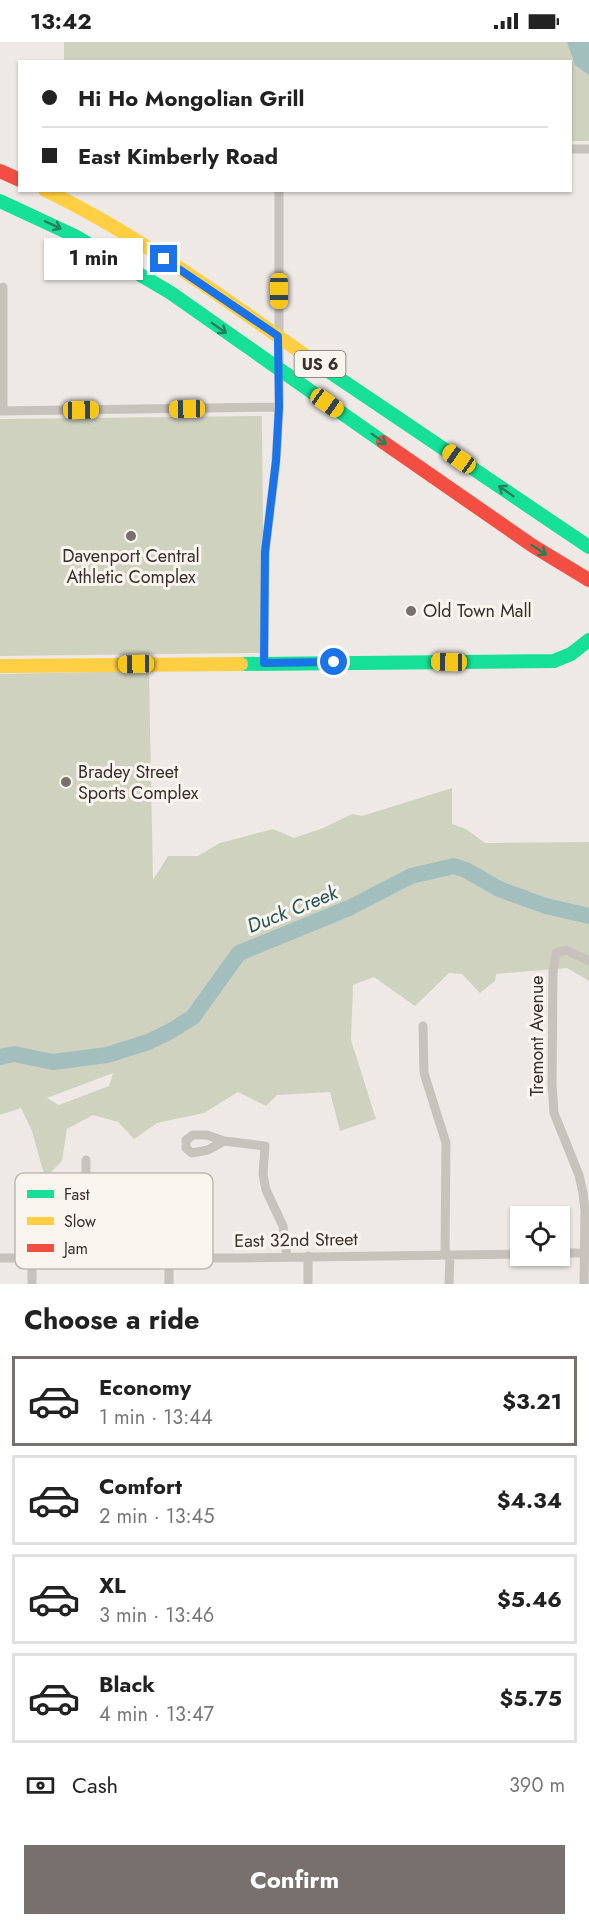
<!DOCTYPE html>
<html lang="en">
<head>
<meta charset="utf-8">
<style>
	body { margin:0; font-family:Jost,sans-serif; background:#f2f2f2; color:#222; height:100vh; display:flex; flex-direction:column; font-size:22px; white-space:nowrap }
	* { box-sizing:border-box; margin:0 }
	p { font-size:20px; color:#767676 }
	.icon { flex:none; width:33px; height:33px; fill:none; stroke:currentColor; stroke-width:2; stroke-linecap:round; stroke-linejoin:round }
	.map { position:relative; height:1242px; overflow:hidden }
	.drawer { display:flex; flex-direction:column; background:#fff; flex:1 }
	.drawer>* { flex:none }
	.banner { position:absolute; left:18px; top:18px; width:554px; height:132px; border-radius:0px; box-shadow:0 2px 4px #0004; display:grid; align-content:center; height:132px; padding:0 24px; background:#fff }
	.fabs { position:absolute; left:510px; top:1164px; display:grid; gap:12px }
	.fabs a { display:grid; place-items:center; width:60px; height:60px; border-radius:0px; background:#fff; box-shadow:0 2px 4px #0004; font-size:30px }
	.end { position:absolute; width:27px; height:27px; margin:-14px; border:8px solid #1a73e8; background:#fff; box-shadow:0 0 0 3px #fff }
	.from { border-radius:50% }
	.bubble { position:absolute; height:42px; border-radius:0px; background:#fff; box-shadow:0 2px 4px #0004; font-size:20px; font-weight:700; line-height:42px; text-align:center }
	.car { position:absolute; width:18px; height:36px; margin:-18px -9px; border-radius:8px; box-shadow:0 0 4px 2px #0007; background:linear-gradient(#f5c518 24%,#345 0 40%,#f5c518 0 76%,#345 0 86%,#f5c518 0) }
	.banner b { display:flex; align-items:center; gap:21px; height:57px; font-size:22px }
	.banner b+b { border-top:2px solid #e0e0e0 }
	.banner i { width:15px; height:15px; background:#222 }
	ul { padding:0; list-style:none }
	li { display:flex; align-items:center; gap:18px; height:90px; margin:0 12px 9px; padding:0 12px; border:3px solid #e0e0e0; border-radius:0px }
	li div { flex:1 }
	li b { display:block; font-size:22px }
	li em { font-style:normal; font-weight:700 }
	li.active { border-color:#78706c }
	li>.icon { width:54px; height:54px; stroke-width:1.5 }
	h2 { padding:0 24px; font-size:27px; line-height:72px }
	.pay { display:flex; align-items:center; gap:15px; height:66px; padding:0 24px; font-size:22px }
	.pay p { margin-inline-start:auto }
	.primary-button { display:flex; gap:12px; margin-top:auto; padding:12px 24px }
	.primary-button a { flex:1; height:69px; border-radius:0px; background:#78706c; color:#fff; font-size:24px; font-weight:700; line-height:69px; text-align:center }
	.status { display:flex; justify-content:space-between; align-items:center; height:42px; padding:0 30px; background:#fff; direction:ltr }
	.status svg { height:16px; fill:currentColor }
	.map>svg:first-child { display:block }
	.green { fill:#d0d2c0; fill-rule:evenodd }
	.water { fill:#a2bfbe }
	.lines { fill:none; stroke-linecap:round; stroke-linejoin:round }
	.river { stroke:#a2bfbe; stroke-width:16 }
	.street { stroke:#c8c2bd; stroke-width:9 }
	.fast { stroke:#16e098; stroke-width:14 }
	.slow { stroke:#ffcf43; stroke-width:14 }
	.jam { stroke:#f24e42; stroke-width:14 }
	.oneway { stroke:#297f5c }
	.route { stroke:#1a73e8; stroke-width:8 }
	.poi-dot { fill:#78706c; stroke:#f9f4ed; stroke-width:2 }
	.labels { text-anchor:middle; stroke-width:6; stroke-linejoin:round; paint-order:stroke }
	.shield { fill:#f9f4ed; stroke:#736a65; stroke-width:1.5 }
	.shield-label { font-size:16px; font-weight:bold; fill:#392f2b }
	.poi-label { font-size:18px; fill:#392f2b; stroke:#f9f4ed; text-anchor:start }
	.street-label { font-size:18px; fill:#392f2b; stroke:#f9f4ed }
	.water-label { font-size:20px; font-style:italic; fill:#235657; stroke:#f9f4ed }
	.key { fill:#f9f4ed; stroke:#bfb9b3; stroke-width:1.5 }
	.key-label { font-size:16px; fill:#392f2b }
</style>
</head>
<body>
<div class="status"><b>13:42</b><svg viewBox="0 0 49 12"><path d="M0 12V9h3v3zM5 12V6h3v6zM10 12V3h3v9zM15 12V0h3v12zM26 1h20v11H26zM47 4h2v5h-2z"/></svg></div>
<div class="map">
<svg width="589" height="1242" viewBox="0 0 589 1242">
	<rect width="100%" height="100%" fill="#eee9e5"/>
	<!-- green -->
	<path class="green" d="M64 0H589V99H570V20H64Z
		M262 374 264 611 0 614V377Z
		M149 629 153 838 168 814H198L220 801 273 787 294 796 323 786 352 772 362 774 452 746V782L466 787 485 801 589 800V939L567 926 496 932 495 939 480 951 462 932 449 931 415 964 374 935 353 943 351 998 376 1077 340 1089 330 1050 277 1053 266 1064 238 1050 204 1071 157 1081 134 1097 118 1080 93 1073 67 1087 62 1119 45 1136 32 1089 21 1066 0 1073V632ZM113 1031 109 1044 59 1063 47 1056Z"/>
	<!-- water -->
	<path class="water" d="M567 0H589V33L575 23Z"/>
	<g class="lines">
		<!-- river -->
		<path class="river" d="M0 1015 14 1012 53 1020 107 1013 148 1000 169 990 193 975 239 911 349 866 411 834 454 824 466 828 499 847 521 855 546 864 589 874"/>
		<!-- street -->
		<path class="street" d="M570 107H589
			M0 369 279 365
			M3 369V245
			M264 621 265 510 276 419 279 365V148
			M423 984 424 1031 446 1101 445 1213
			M224 1099 208 1108 192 1111 186 1106V1098L193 1093H207L224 1099 265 1104 263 1132 266 1148 283 1184 287 1215
			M560 1211H589
			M0 1216H242L520 1212
			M85 1216 86 1118
			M169 1216V1242
			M32 1242V1217
			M308 1242V1214
			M449 1242 450 1213
			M584 1242 585 1169 583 1151 579 1133 554 1071 552 1042 553 930 556 911 566 908 589 919"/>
		<!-- fast -->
		<path class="fast" d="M0 159 75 194 171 251 383 400
			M315 320 589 505
			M241 622 554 619 571 612 589 598"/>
		<!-- slow -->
		<path class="slow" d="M45 148C141 194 228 260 315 320
			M0 624 241 622"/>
		<!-- jam -->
		<path class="jam" d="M0 129 20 138
			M383 400 533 504 589 538"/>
	</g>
	<!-- one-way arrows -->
	<defs><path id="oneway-shaft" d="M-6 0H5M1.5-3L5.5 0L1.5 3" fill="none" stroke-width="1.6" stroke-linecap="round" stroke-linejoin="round" transform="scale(1.5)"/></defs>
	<g class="oneway">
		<use href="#oneway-shaft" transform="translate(53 183) rotate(25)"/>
		<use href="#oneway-shaft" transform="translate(219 286) rotate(35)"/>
		<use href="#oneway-shaft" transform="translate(379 397) rotate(35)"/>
		<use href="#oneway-shaft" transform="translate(506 449) rotate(-145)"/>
		<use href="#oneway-shaft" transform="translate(539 508) rotate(33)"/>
	</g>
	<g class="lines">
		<!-- route -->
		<path class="route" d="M164 217 278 294 279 365 276 419 265 510 264 621 334 620"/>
	</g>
	<!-- markers -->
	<g class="poi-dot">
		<circle cx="131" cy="494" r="6"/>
		<circle cx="411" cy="569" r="6"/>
		<circle cx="66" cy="740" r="6"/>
	</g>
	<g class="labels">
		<!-- shield labels -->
		<rect class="shield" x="294.5" y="309" width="51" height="26" rx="4.5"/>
		<g class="shield-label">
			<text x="320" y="328">US 6</text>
		</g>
		<!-- poi labels -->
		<g class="poi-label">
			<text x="131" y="520" text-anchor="middle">Davenport Central<tspan x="131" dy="21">Athletic Complex</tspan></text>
			<text x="423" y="575">Old Town Mall</text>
			<text x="78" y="736">Bradey Street<tspan x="78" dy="21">Sports Complex</tspan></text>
		</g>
		<!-- street labels -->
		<g class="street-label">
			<text transform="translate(537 994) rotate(-90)" y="6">Tremont Avenue</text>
			<text transform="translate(296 1198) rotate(-1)" y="6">East 32nd Street</text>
		</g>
		<!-- water labels -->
		<g class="water-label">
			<text transform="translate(292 867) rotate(-22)" y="7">Duck Creek</text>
		</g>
	</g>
	<!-- legend -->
	<rect x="15" y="1131" width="198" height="96" rx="9" class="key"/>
	<rect x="27" y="1148" width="27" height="8" fill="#16e098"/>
	<rect x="27" y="1175" width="27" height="8" fill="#ffcf43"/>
	<rect x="27" y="1202" width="27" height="8" fill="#f24e42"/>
	<g class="key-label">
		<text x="64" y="1158">Fast</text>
		<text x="64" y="1185">Slow</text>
		<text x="64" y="1212">Jam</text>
	</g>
</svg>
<div class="fabs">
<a><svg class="icon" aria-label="locate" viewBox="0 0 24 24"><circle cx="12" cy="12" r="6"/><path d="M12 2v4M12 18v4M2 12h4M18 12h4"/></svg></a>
</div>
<i class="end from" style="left:334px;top:620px"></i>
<i class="end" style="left:164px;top:217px"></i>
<div class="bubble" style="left:44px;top:196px;width:99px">1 min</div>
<i class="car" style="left:279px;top:249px;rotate:180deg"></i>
<i class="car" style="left:327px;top:361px;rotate:125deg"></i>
<i class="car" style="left:187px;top:367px;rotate:269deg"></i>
<i class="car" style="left:81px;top:368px;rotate:89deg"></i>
<i class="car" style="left:459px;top:417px;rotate:305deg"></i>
<i class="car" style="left:449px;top:620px;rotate:271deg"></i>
<i class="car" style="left:136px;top:622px;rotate:269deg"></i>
<div class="banner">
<b><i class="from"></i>Hi Ho Mongolian Grill</b>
<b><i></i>East Kimberly Road</b>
</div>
</div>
<section class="drawer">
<h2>Choose a ride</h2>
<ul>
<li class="active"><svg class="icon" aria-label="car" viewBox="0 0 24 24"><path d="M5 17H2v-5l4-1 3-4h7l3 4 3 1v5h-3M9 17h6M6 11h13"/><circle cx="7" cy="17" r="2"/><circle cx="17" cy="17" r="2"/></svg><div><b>Economy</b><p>1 min · 13:44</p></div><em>$3.21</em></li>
<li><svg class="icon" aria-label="car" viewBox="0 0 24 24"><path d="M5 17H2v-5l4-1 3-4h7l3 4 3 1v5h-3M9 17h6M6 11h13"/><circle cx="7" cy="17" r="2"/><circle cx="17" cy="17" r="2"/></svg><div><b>Comfort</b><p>2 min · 13:45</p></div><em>$4.34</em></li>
<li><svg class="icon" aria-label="car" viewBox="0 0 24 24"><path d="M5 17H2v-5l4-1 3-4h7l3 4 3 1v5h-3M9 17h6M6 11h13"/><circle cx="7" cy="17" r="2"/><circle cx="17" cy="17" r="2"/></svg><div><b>XL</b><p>3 min · 13:46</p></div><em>$5.46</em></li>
<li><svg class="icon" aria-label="car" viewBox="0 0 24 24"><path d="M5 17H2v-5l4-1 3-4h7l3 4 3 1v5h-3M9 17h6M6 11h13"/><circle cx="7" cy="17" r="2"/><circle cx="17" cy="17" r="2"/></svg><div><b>Black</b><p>4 min · 13:47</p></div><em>$5.75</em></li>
</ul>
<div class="pay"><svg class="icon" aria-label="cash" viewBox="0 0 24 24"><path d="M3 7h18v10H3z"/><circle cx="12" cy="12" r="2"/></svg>Cash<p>390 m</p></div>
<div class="primary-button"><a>Confirm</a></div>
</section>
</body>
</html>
